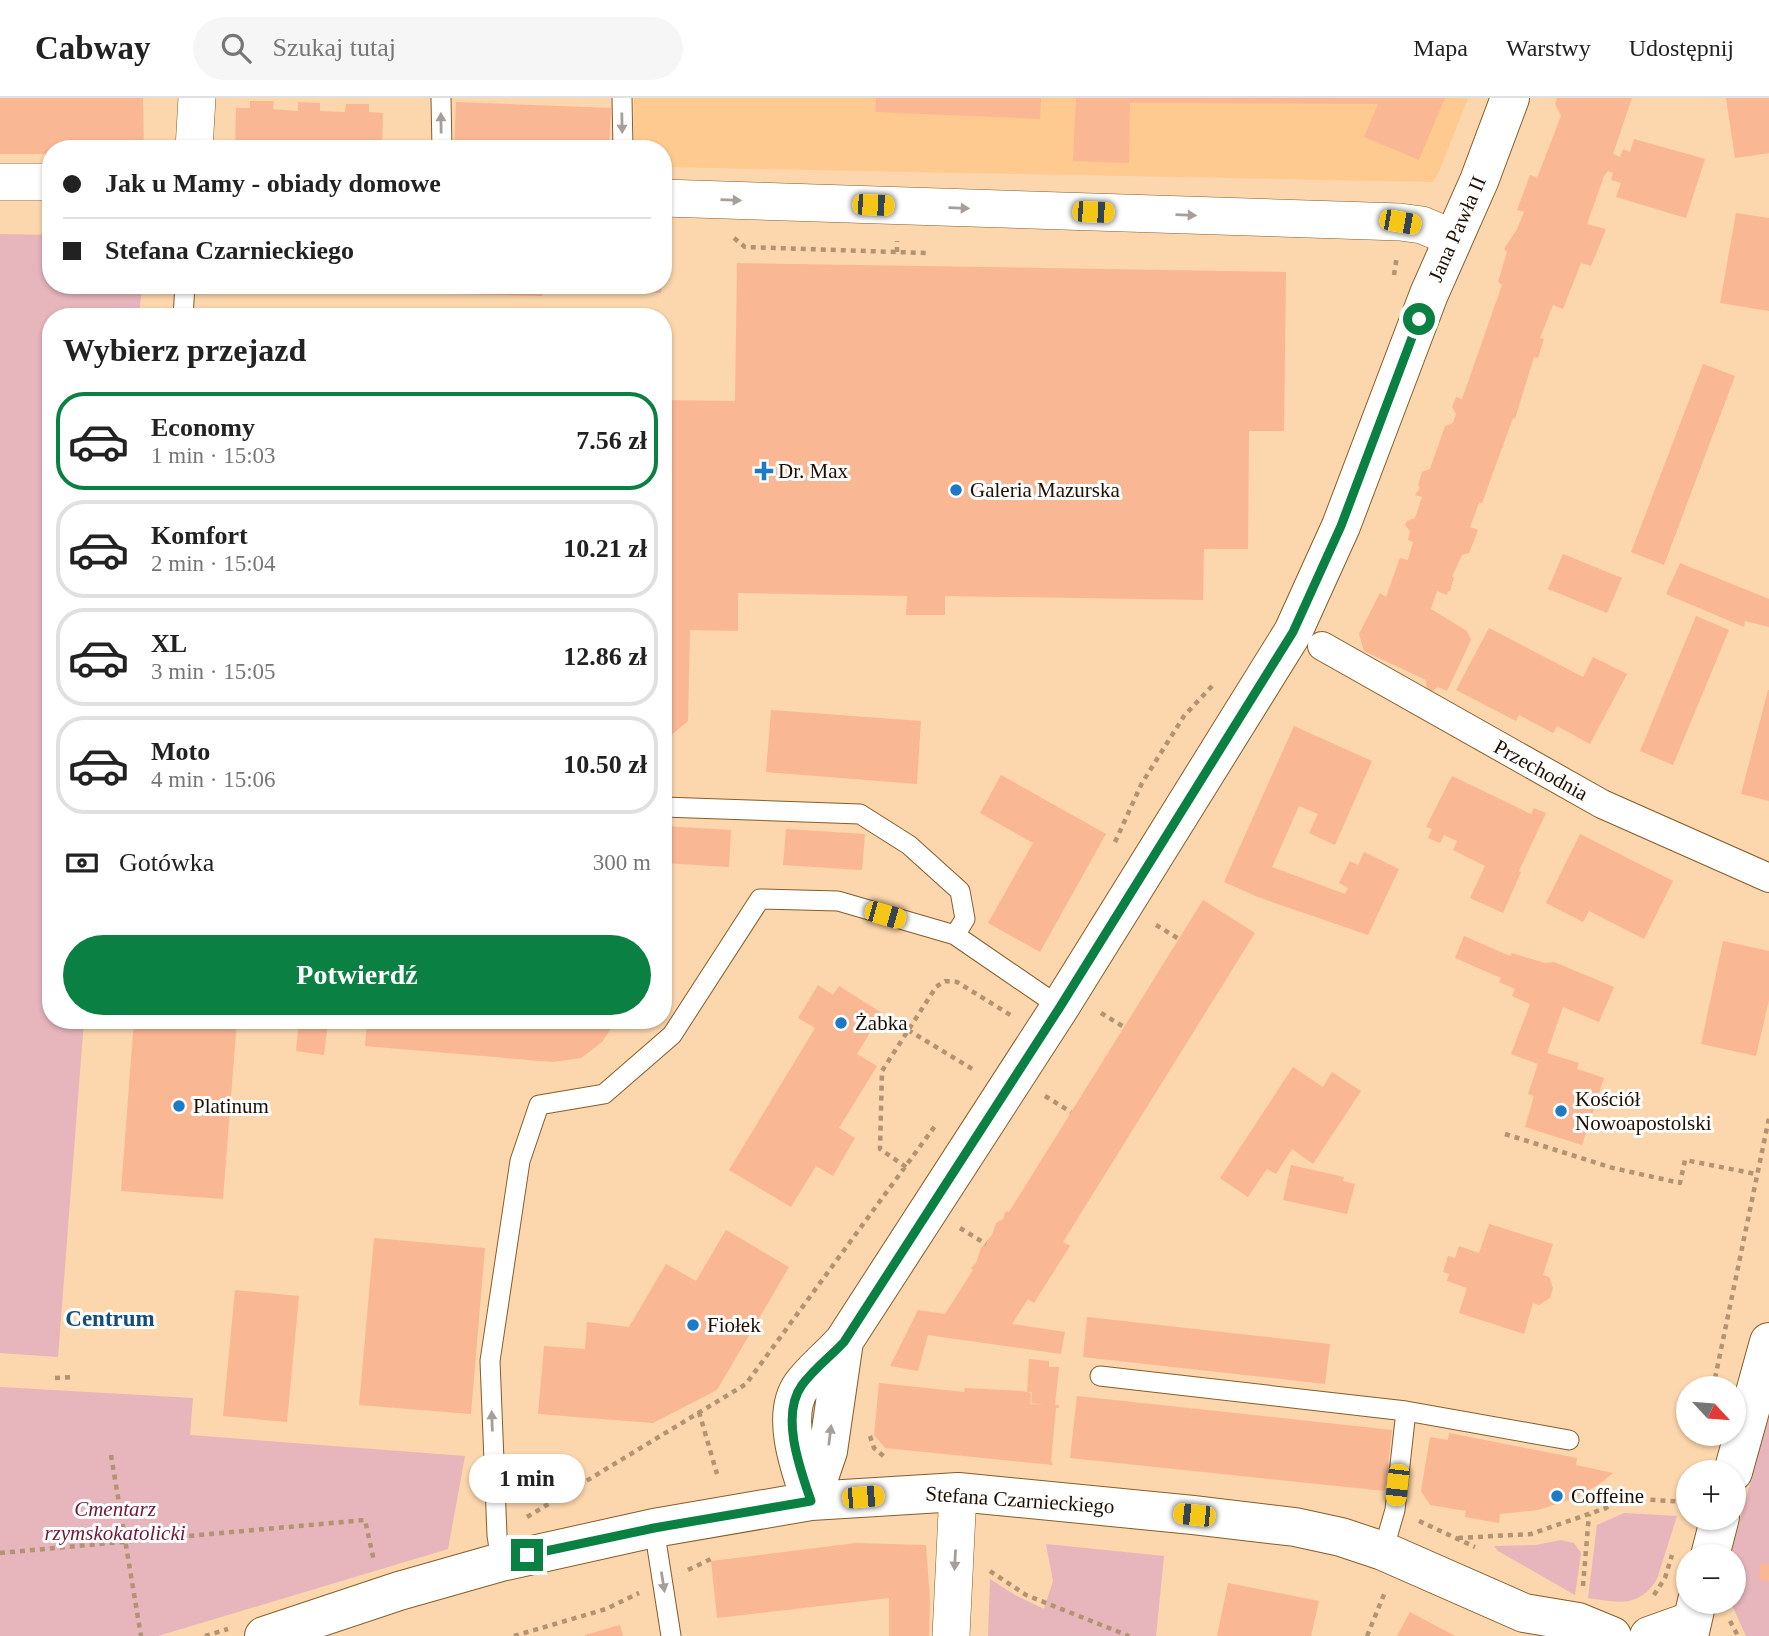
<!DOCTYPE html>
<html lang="pl">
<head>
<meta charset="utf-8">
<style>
	body { margin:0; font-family:Georgia,serif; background:#f6f6f6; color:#222; height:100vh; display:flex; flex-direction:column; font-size:26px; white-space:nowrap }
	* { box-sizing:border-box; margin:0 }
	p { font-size:23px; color:#767676 }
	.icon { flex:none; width:38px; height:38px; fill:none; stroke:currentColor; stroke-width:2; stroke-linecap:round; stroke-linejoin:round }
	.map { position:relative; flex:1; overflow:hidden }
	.sheet { position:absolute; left:42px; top:210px; width:630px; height:721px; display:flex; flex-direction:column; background:#fff; border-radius:28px; box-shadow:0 2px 5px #0004 }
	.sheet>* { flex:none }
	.top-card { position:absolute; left:42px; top:42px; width:630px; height:154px; border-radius:28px; box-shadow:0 2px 5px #0004; display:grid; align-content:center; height:154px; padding:0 21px; background:#fff }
	.needle { width:46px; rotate:116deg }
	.buttons { position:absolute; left:1676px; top:1278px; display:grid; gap:14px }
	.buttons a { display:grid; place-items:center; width:70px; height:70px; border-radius:50%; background:#fff; box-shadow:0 2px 5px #0004; font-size:35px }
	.end { position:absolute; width:32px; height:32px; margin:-16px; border:9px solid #0b8043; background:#fff; box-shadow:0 0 0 4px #fff }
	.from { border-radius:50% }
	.bubble { position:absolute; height:49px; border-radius:24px; background:#fff; box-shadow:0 2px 5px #0004; font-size:23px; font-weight:700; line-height:49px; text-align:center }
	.car { position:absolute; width:21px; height:42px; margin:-21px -10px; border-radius:9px; box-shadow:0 0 5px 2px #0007; background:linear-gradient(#f5c518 24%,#345 0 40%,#f5c518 0 76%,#345 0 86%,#f5c518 0) }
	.top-card b { display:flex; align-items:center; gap:24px; height:66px; font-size:26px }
	.top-card b+b { border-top:2px solid #e0e0e0 }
	.top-card i { width:18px; height:18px; background:#222 }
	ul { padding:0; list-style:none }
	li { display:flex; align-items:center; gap:21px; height:98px; margin:0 14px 10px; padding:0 7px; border:4px solid #e0e0e0; border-radius:28px }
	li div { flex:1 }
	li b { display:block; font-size:26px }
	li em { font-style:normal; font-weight:700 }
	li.selected { border-color:#0b8043 }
	li>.icon { width:63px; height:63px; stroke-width:1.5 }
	h2 { padding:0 21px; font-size:32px; line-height:84px }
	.pay { display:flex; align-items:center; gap:18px; height:77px; padding:0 21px; font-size:26px }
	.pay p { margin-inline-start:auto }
	.primary-button { display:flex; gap:14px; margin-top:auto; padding:14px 21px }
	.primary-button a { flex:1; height:80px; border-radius:42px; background:#0b8043; color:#fff; font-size:28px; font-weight:700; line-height:80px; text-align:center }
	header { display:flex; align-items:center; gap:42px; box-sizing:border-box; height:98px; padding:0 35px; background:#fff; border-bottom:2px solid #e0e0e0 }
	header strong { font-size:33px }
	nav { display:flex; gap:38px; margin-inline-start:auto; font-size:24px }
	.search { width:490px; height:63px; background:#f6f6f6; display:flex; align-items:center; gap:18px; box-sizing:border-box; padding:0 24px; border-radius:38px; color:#767676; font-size:26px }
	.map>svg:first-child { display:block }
	.built { fill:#ffca8f }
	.green { fill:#e7b5bc }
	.building { fill:#fab793 }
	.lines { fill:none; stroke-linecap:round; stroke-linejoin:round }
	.service-casing { stroke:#865d29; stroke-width:21 }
	.pedestrian-casing { stroke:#865d29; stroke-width:30 }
	.minor-casing { stroke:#865d29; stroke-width:38 }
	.tertiary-casing { stroke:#865d29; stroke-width:40 }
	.secondary-casing { stroke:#865d29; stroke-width:40 }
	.path { stroke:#b29372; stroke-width:4.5; stroke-dasharray:5 5; stroke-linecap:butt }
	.service { stroke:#fff; stroke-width:19 }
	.pedestrian { stroke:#fff; stroke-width:28 }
	.minor { stroke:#fff; stroke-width:37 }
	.tertiary { stroke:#fff; stroke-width:38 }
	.secondary { stroke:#fff; stroke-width:38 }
	.oneway { fill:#a69f99 }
	.route { stroke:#0b8043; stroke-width:9 }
	.poi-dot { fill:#1d7ac6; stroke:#fefefe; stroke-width:2.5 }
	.labels { text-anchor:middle; stroke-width:6; stroke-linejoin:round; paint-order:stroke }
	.street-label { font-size:21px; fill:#200f00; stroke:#fefefe }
	.poi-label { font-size:21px; fill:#200f00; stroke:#fefefe; text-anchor:start }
	.park-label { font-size:21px; font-style:italic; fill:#711932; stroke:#fefefe }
	.neighbourhood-label { font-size:23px; font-weight:bold; fill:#134d7d; stroke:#fefefe }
</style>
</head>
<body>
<header>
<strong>Cabway</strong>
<div class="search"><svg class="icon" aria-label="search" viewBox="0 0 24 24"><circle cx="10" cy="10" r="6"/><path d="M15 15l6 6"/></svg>Szukaj tutaj</div>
<nav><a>Mapa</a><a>Warstwy</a><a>Udostępnij</a></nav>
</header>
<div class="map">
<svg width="1769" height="1538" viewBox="0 0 1769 1538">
	<rect width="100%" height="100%" fill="#fcd6ac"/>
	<!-- built -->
	<path class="built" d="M634 0H1468L1439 74 1433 84 663 69V51H634Z"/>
	<!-- green -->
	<path class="green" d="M0 136 51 137V187H142L139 219H51V922H84L58 1259 0 1255Z
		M0 1289 193 1300 190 1337 465 1358 448 1451 158 1538H0Z
		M1769 1318V1538H1746L1730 1503H1734V1458H1730Z
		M1624 1415 1677 1418 1657 1481C1638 1511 1618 1504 1588 1500L1597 1427Z
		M1561 1442 1574 1445 1581 1455 1575 1497 1498 1453 1494 1448 1536 1447Z
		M1046 1446 1164 1458 1156 1538H988L990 1481 1015 1497 1044 1511 1053 1483Z"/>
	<!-- building -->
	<path class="building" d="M0 0H143L144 51H51V56H0Z
		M876 0H1041L1040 21 875 14Z
		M1076 0H1445L1419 62 1364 39 1378 6 1130 5 1129 65 1073 63Z
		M1557 0H1632L1613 56 1620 59 1623 51 1630 54 1634 41 1705 61 1686 120 1616 99 1621 85 1611 82 1613 75 1608 73 1604 78 1587 126 1606 131 1591 168 1581 165 1563 211 1553 207 1540 240 1544 241 1538 260 1534 259 1515 321 1513 320 1482 405H1479L1470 429 1478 432 1469 455 1462 457 1460 461 1452 479H1454L1450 493H1448L1447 497 1437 493 1431 511 1467 533 1471 542 1447 593 1438 589 1432 593 1427 591 1426 582 1364 553 1359 536 1380 495 1386 499 1400 460 1408 462 1413 444 1408 442 1410 433 1405 427 1407 423 1415 420 1422 399 1415 397 1420 390 1418 387 1422 374 1430 371 1445 328 1453 325 1456 316 1452 309 1456 299 1462 301 1502 187 1498 184 1507 154 1504 151 1517 131 1524 114 1517 112 1530 77 1537 80 1561 18 1555 6Z
		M1726 0H1769V55L1735 60Z
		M250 3H274L273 11 298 13V4L320 5V13L345 14 346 6H369V14L383 15 382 51H235L236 10H250Z
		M456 4 611 10 609 51H454Z
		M1736 115 1769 120V213L1720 205Z
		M737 165 1286 174 1284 333H1249L1248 451H1204L1203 502 945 498V517H906L907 498 738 495V533L690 532 688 623 663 644V302L735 303Z
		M457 187H543L542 198 457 196Z
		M580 187H662L661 195 580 192Z
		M265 212 309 213V219H265Z
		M1703 266 1735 278 1664 467 1631 454Z
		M1563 456 1622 480 1607 515 1548 491Z
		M1680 465 1769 501V529L1745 523 1744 529 1666 496Z
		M1696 518 1729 532 1673 667 1640 653Z
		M1489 530 1583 579 1593 559 1627 576 1590 646 1557 628 1553 635 1519 617 1516 623 1456 592Z
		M1768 592H1769V703L1741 696Z
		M771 612 921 623 917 686 766 674Z
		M1294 628 1372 663 1335 747 1309 735 1318 716 1299 708 1272 769 1345 796 1348 790 1339 785 1350 763 1358 767 1364 754 1399 771 1368 837 1258 799 1224 784Z
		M1001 677 1106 736 1040 854 988 825 1033 745 980 715Z
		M1452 678 1531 716 1534 710 1546 715 1519 773 1521 774 1503 815 1470 800 1485 768 1453 752 1457 743 1444 737 1440 745 1428 740 1432 731 1426 729Z
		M663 728 731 732 729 769 663 765Z
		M786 731 865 736 862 772 783 767Z
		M1580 736 1673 783 1644 841 1589 813 1583 824 1546 805Z
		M1203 802 1255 835 1063 1144 1070 1148 1034 1205 1028 1201 1012 1226 1065 1234 1061 1256 928 1237 918 1273 890 1268 918 1212 945 1216 973 1172 971 1170 976 1165 981 1150 992 1137 996 1125 1003 1121 1006 1113 1009 1114Z
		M1464 838 1510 858 1512 855 1545 865 1554 864 1614 889 1599 924 1563 909 1547 955 1579 965 1577 971 1604 980 1582 1047 1525 1029 1534 998 1528 996 1538 966 1511 956 1530 906 1512 898 1515 891 1499 884 1501 880 1455 860Z
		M1723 843 1769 853V902L1756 958 1701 946Z
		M818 887 833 897 839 888 882 915 857 956 877 968 839 1030 855 1040 833 1078 816 1068 791 1109 729 1072 815 930 798 920Z
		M134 922H237L223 1101 121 1093Z
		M299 922 328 925 324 957 296 953Z
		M367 922H617L602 944 581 960 553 964 365 948Z
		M1293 969 1323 989 1332 974 1361 993 1313 1066 1292 1051 1276 1076 1267 1071 1248 1099 1220 1080Z
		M1291 1067 1344 1079 1343 1083 1355 1086 1347 1116 1283 1102Z
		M1489 1126 1553 1146 1543 1177 1549 1179 1553 1190 1550 1200 1539 1207 1533 1205 1524 1236 1459 1215 1467 1190 1447 1183 1449 1176 1443 1174 1448 1158 1455 1160 1459 1148 1479 1155Z
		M726 1132 789 1169 717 1292 653 1325 538 1316 544 1248 585 1251 587 1224 629 1229 666 1166 696 1183Z
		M374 1140 485 1150 471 1316 359 1307Z
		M235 1192 299 1198 287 1324 223 1318Z
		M1087 1219 1330 1246 1325 1286 1083 1259Z
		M1029 1261 1049 1263V1269H1059L1055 1307H1059V1310H1056L1051 1363 1053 1367 885 1350 874 1337 879 1285 964 1294 965 1290 1023 1293 1031 1295 1030 1306 1044 1307 1031 1305 1032 1294H1027Z
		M1077 1298 1392 1332 1385 1393 1070 1360Z
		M1449 1335 1577 1360 1576 1367 1613 1375 1598 1387 1572 1401 1538 1412 1500 1416 1499 1425 1465 1419 1466 1413 1430 1407 1421 1393 1430 1339 1448 1342Z
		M856 1445 926 1447 930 1501 929 1538H889V1500L717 1520 711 1463Z
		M1761 1465 1769 1466V1483L1759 1482Z
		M1228 1485 1319 1503 1311 1538H1217Z
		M1410 1514 1455 1538H1397Z
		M620 1527 623 1538H585V1537Z"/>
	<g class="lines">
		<!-- service casing -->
		<g class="service-casing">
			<path id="service" d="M441 0 442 51
				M622 0 623 51
				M183 219 185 187
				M663 709 860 716 909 747 960 793 965 821 955 837
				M1100 1278 1406 1313 1395 1412 1383 1453
				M1406 1313 1569 1342
				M654 1430 671 1538
				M501 1464 497 1437 490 1263 520 1063 539 1007 604 996 672 937 760 801 838 803 955 837 1060 909"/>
		</g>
		<!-- pedestrian casing -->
		<g class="pedestrian-casing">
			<path id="pedestrian" d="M1322 548 1602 706 1769 780"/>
		</g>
		<!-- minor casing -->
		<g class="minor-casing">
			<path id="minor" d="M194 51 197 0
				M0 84H51
				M663 100 1400 124 1422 127 1453 140
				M951 1538 958 1394"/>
		</g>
		<!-- tertiary casing -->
		<g class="tertiary-casing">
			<path id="tertiary" d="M811 1403C800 1371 780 1317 802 1287 814 1271 831 1258 844 1243L1060 909 1293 534 1341 428 1429 196 1479 83 1510 0
				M811 1403 828 1353 844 1243
				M264 1538 399 1493 501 1464 654 1430 811 1403 958 1394 1193 1417 1295 1429 1341 1439 1383 1453 1524 1515 1578 1524 1612 1538
				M1649 1538 1691 1523"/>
		</g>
		<!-- secondary casing -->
		<g class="secondary-casing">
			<path id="secondary" d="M1733 1374 1769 1244
				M1710 1458 1720 1419
				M1689 1538 1697 1503"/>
		</g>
		<!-- path -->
		<path class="path" d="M734 140 745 149 926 155
			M897 154V143
			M1394 177 1397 158
			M1115 744 1142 685 1184 618 1214 586
			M1156 827 1179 841
			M1101 915 1124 929
			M908 932 974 972
			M1045 998 1071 1014
			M1505 1036 1613 1070 1680 1085 1685 1062 1756 1076
			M906 1069 880 1051 882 973 936 889 945 883 957 884 1012 918
			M960 1130 986 1146
			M55 1280 73 1279
			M1713 1290 1769 1020
			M699 1314 717 1376
			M870 1338 874 1350 887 1361
			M111 1357 141 1538
			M527 1419 746 1286 935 1028
			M1419 1423 1475 1449
			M1458 1440 1531 1436 1606 1410 1621 1400 1687 1404
			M0 1455 365 1422 374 1463
			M688 1472 715 1459
			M990 1473 1026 1497 1129 1538
			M1583 1488 1589 1416
			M1654 1497 1665 1480 1672 1457
			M1730 1523 1738 1538
			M205 1538 228 1531
			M514 1538 606 1511 639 1495
			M1367 1538 1385 1494"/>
		<!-- service -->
		<use href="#service" class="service"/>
		<!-- pedestrian -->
		<use href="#pedestrian" class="pedestrian"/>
		<!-- minor -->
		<use href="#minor" class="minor"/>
		<!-- tertiary -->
		<use href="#tertiary" class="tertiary"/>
		<!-- secondary -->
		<use href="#secondary" class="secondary"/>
	</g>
	<!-- one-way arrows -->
	<defs><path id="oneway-solid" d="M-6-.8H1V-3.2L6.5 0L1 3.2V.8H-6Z" transform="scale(1.75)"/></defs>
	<g class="oneway">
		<use href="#oneway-solid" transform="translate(441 25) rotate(-91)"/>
		<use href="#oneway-solid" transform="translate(622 25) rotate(89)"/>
		<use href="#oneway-solid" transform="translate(731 102) rotate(2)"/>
		<use href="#oneway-solid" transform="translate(959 110) rotate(2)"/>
		<use href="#oneway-solid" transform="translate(1186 117) rotate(2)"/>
		<use href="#oneway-solid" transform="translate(492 1323) rotate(-92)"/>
		<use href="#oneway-solid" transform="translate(830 1337) rotate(-83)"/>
		<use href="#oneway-solid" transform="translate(955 1462) rotate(93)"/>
		<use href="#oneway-solid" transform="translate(663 1484) rotate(81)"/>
	</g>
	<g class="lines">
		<!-- route -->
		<path class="route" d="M527 1457 654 1430 811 1403C800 1371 780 1317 802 1287 814 1271 831 1258 844 1244L1060 909 1293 534 1341 428 1419 221"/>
	</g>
	<!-- markers -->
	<g class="poi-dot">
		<path d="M760.5 362.5h7v7h7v7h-7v7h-7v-7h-7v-7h7z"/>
		<circle cx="956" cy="392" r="7"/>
		<circle cx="841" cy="925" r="7"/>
		<circle cx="179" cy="1008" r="7"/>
		<circle cx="1561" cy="1013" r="7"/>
		<circle cx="693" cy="1227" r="7"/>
		<circle cx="1557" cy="1398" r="7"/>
	</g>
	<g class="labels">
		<!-- street labels -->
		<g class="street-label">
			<text transform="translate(1457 131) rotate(-66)" y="7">Jana Pawła II</text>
			<text transform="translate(1541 672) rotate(29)" y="7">Przechodnia</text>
			<text transform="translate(1020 1402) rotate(4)" y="7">Stefana Czarnieckiego</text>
		</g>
		<!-- poi labels -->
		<g class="poi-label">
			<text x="778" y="380">Dr. Max</text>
			<text x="970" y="399">Galeria Mazurska</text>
			<text x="855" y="932">Żabka</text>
			<text x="1575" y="1008">Kościół<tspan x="1575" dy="24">Nowoapostolski</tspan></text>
			<text x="193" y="1015">Platinum</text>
			<text x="707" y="1234">Fiołek</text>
			<text x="1571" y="1405">Coffeine</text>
		</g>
		<!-- park labels -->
		<g class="park-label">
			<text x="115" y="1418">Cmentarz<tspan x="115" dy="24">rzymskokatolicki</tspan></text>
		</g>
		<!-- neighbourhood labels -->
		<g class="neighbourhood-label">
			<text x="110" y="1228">Centrum</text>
		</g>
	</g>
</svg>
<div class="buttons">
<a><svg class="needle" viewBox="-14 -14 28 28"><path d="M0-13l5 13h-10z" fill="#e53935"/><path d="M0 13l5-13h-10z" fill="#767676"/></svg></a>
<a>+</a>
<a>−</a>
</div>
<i class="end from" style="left:1419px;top:221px"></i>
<i class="end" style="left:527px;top:1457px"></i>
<div class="bubble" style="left:469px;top:1356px;width:116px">1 min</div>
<i class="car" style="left:873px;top:107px;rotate:92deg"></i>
<i class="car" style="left:1093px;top:114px;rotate:92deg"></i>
<i class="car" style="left:1400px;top:124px;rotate:100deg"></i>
<i class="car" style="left:885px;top:817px;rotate:106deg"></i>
<i class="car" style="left:1397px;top:1387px;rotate:186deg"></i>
<i class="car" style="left:863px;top:1399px;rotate:85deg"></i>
<i class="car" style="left:1194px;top:1417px;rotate:276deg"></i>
<div class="top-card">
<b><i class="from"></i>Jak u Mamy - obiady domowe</b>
<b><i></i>Stefana Czarnieckiego</b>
</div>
<section class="sheet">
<h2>Wybierz przejazd</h2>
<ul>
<li class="selected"><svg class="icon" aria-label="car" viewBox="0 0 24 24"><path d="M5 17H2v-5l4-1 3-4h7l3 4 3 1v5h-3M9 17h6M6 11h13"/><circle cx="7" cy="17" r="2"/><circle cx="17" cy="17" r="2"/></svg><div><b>Economy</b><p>1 min · 15:03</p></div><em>7.56 zł</em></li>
<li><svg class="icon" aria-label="car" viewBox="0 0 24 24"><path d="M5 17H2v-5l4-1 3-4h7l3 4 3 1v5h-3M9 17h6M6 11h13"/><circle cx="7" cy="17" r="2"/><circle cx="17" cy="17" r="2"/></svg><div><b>Komfort</b><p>2 min · 15:04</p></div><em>10.21 zł</em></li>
<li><svg class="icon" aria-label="car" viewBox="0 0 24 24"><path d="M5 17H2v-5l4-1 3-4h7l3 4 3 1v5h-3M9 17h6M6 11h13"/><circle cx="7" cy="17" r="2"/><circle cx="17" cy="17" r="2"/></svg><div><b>XL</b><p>3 min · 15:05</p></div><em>12.86 zł</em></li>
<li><svg class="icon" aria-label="car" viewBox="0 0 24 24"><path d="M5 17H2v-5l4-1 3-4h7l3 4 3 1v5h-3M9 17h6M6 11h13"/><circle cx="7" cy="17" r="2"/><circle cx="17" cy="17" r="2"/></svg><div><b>Moto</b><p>4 min · 15:06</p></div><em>10.50 zł</em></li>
</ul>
<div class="pay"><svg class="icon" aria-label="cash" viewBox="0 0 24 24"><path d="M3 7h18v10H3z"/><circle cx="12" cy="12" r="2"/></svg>Gotówka<p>300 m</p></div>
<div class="primary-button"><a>Potwierdź</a></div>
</section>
</div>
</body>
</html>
